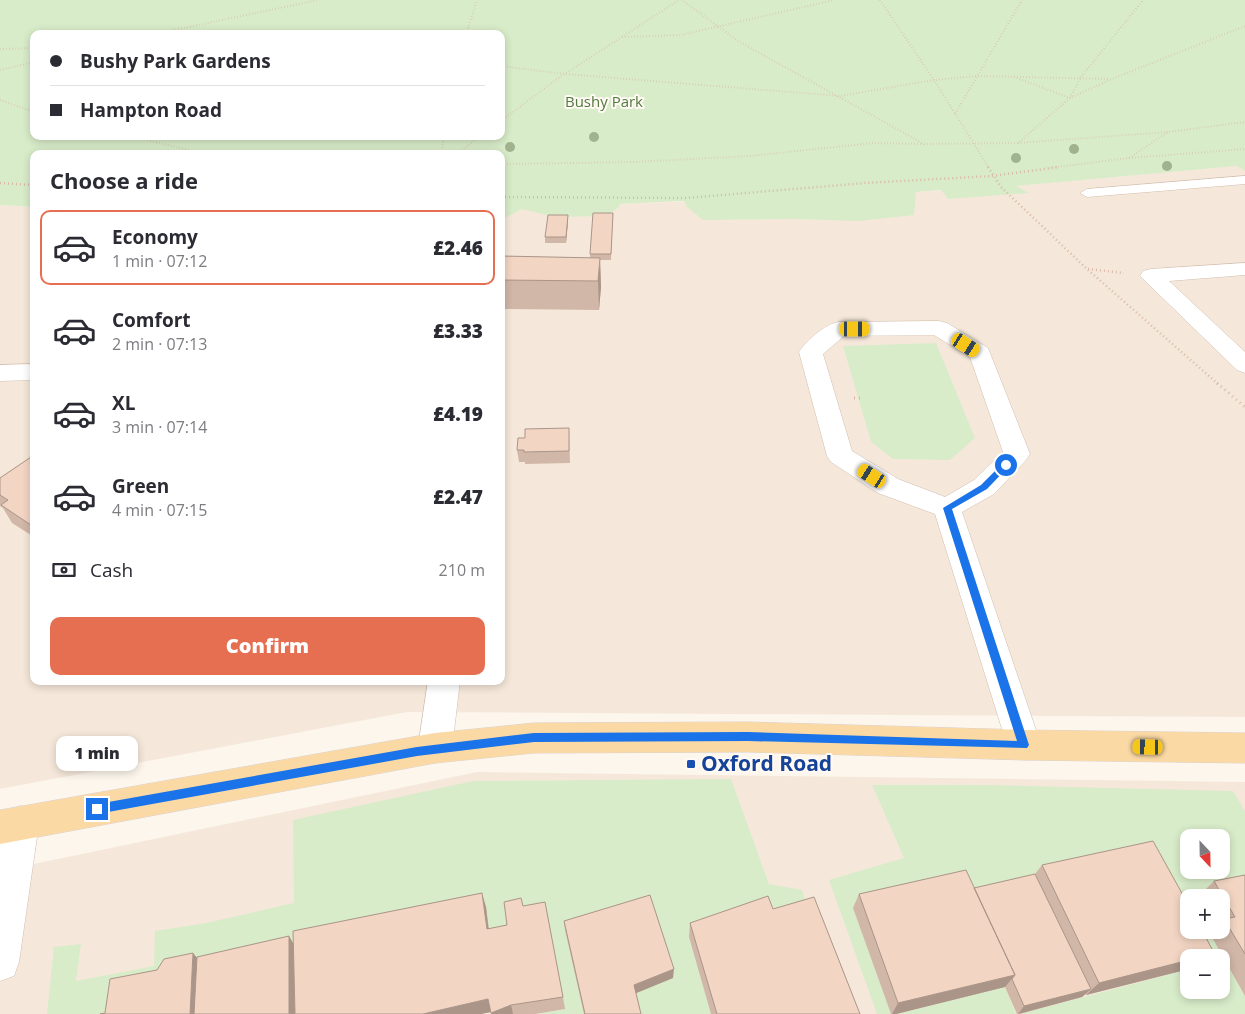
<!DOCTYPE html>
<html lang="en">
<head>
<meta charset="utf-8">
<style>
	body { margin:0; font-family:"Open Sans",sans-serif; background:#f7f7f7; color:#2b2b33; height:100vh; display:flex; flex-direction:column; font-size:19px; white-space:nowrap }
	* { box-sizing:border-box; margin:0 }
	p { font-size:16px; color:#7c7c81 }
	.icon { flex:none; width:28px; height:28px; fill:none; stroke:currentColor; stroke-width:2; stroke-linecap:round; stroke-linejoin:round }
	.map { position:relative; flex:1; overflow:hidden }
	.panel { position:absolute; left:30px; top:150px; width:475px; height:535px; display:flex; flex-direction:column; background:#fff; border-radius:10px; box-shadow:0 2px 8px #0003 }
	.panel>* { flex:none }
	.hud { position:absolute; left:30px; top:30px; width:475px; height:110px; border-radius:10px; box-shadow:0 2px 8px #0003; display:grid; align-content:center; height:110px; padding:0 20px; background:#fff }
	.needle { width:32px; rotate:158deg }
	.buttons { position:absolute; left:1180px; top:829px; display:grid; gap:10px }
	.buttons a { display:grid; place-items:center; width:50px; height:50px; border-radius:10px; background:#fff; box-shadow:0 2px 8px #0003; font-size:25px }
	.end { position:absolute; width:22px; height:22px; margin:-11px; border:6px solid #1a73e8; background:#fff; box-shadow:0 0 0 2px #fff }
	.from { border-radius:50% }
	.bubble { position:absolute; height:35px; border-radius:10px; background:#fff; box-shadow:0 2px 8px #0003; font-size:16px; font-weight:800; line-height:35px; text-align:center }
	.car { position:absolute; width:15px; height:30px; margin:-15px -8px; border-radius:6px; box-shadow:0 0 4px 1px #0007; background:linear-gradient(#f5c518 24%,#345 0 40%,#f5c518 0 76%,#345 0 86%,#f5c518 0) }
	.hud b { display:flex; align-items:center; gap:18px; height:48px; font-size:19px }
	.hud b+b { border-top:1px solid #e1e1e2 }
	.hud i { width:12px; height:12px; background:#2b2b33 }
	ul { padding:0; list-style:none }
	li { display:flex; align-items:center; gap:15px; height:75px; margin:0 10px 8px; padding:0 10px; border:2px solid transparent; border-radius:10px }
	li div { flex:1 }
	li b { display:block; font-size:19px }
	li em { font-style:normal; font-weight:800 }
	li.selected { border-color:#e76f51 }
	li>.icon { width:45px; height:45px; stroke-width:1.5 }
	h2 { padding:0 20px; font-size:22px; line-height:60px }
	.pay { display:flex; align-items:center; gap:12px; height:55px; padding:0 20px; font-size:19px }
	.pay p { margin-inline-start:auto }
	.cta { display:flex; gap:10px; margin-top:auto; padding:10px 20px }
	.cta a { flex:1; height:58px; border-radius:10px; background:#e76f51; color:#fff; font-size:20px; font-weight:800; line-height:58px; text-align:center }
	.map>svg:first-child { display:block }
	.residential { fill:#f5e8da; fill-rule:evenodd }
	.green { fill:#d8ecc9; fill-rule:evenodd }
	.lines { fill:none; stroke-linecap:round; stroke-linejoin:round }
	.service-casing { stroke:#d1beb0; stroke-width:1 }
	.minor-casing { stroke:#d1beb0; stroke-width:1 }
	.primary-casing { stroke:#dad1cd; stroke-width:1 }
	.path-far2 { stroke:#d9b8a5; stroke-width:2; stroke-dasharray:0.5 2.5; stroke-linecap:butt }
	.path-far1 { stroke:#d9b8a5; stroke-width:2.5; stroke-dasharray:1 3; stroke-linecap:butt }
	.path { stroke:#d9b8a5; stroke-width:3; stroke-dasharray:1 4; stroke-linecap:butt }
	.service { fill:#fff; fill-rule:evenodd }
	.minor { fill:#fff; fill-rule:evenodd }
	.primary { fill:#fbd9a5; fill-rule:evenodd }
	.tree { fill:#a0b28e }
	.wall { fill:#d1b7a8 }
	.shaded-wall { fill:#aa9588 }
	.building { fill:#f3d5c3; stroke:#aa9588 }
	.route { fill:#1a73e8 }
	.transit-dot { fill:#1a4fb4; stroke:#fffaf3; stroke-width:2 }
	.labels { text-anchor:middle; stroke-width:4; stroke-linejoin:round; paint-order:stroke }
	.far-park-label { font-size:15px; fill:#537a41; stroke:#fffaf3 }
	.near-transit-label { font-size:21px; font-weight:bold; fill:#164399; stroke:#fffaf3; text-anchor:start }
</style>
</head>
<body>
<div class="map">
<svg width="1245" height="1014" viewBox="0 0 1245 1014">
	<rect width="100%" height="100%" fill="#fdf6ec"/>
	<!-- residential -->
	<path class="residential" d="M1245 165V717L407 712 0 789V205L34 207V681H501V208L843 196 1001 187Z
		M477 772 1245 782V1014H0V871ZM1189 838H1221V870H1189ZM1189 898H1221V930H1189ZM1189 958H1221V990H1189Z"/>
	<!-- green -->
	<path class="green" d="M0 0H1245V171L1237 166 1016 186 1029 193 948 199 941 190 916 192 914 215 859 221 797 219 703 220 687 207 684 201 619 204V207L607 216 554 217 522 209 501 220V154H34V207L0 205ZM34 34H501V136H34Z
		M936 343 975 438 950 460 893 459 871 442 843 346Z
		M731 779 769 884 802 890 809 911 689 937 711 1014H535L565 1009 510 938 120 1014H47L54 947 81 944 76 981 154 966 155 931 206 923 294 903 293 820 473 781Z
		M872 785H987L1233 791 1245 811V886L1200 895 1201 897 1189 898V930H1220L1245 995V1014H1020L1189 969V990H1221V958L1195 957 1032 879 853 908 891 1014H877L829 880 904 858ZM1189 838H1221V870H1189Z
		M1005 987 1016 1014H896Z"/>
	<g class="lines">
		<!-- service casing -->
		<g class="service-casing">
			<path id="service" d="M1245 176V184L1087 197 1080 193 1087 189Z"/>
		</g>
		<!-- minor casing -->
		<g class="minor-casing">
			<path id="minor" d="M1245 263V275L1169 281 1245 352V373L1237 370 1140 276 1143 271 1151 269Z
				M939 321 947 323 988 348 1030 454 1026 460 994 494 962 512 1041 745 1036 756 1024 760 1012 756 1007 745 935 514 878 493 831 462 827 456 799 352C807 340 824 325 838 322ZM934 335 970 357 1003 452 974 480 945 497 898 479 852 451 823 354 844 336Z
				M34 364V380L0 381V365Z
				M428 681H460L452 748 447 759 435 763 423 759 418 748Z
				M21 806 34 811 39 823 19 962 14 976 0 981V843L3 823 8 811Z"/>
		</g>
		<!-- primary casing -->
		<g class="primary-casing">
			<path id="primary" d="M748 722 1024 730 1245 733V763L1024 760 748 752 534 753 435 763 0 844V810L435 733 534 723Z"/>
		</g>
		<!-- path-far2 -->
		<path class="path-far2" d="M682 0 738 41 924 144 1018 143 1070 98 1112 79 1245 26
			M880 0 934 80 989 168
			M155 34 318 0
			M466 34 477 0
			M622 37 681 35 834 0
			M0 49 34 48
			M501 66 565 74 840 96 934 80 977 76 1110 79
			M0 70 34 62
			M1014 77 1070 98 1081 77 1143 0
			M0 100 34 112
			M955 114 1022 0
			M501 121 557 79 679 0
			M130 136 205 154
			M1018 143 1168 132
			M441 154 444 136
			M457 154 480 136
			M1129 158 1168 132 1245 122
			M501 164 634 162 750 156 873 143 923 144
			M1049 168 1129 158 1245 149"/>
		<!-- path-far1 -->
		<path class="path-far1" d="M988 167 1001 187 1087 269 1218 384
			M0 183 34 185
			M501 197 687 198 865 183 992 176 1059 167
			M1088 269 1124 273"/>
		<!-- path -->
		<path class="path" d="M1217 383 1245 407
			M854 398H863"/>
		<!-- service -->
		<use href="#service" class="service"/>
		<!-- minor -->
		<use href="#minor" class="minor"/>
		<!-- primary -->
		<use href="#primary" class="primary"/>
	</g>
	<!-- trees -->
	<g class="tree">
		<circle cx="594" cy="137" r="5"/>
		<circle cx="510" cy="147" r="5"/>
		<circle cx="1074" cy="149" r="5"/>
		<circle cx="1016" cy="158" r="5"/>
		<circle cx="1167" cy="166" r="5"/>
	</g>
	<!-- wall -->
	<path class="wall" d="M613 213 611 260H600L601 287 599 310 501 309V256L590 258V254Z
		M568 221 566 243H545V237Z
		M569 428 570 463 525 464V462H519L517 450 525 438Z
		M34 455V537L12 523 3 508 0 506V478Z
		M1042 865 1214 953 1209 958H1189V969L1086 995V994L1082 997 1020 1014H1017L1005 987 896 1014H891L853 908 859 894 974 888 1035 874Z
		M1245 875V996L1209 932 1212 930H1221V898H1201L1200 895 1214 881Z
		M523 906 563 997 565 1009 535 1014H491V1012L481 1014H100L105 1013 157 970 197 957 289 936 293 943 486 907 489 929 507 925Z
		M773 909 860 1014H711L689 937 690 923Z
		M564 921 673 978 636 993 641 1014H584L565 930Z"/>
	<!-- shaded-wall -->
	<path class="shaded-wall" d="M568 215V221L566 243V237Z
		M600 258 601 287 599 310 598 281Z
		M482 893 486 907 490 943 487 929Z
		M289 936 294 945 295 1014H289Z
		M193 953 204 966 202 1014H190Z
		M1214 953 1209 958H1197Z
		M1189 960V969L1086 995 1099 983Z
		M674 969 673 978 634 994V985Z
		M1015 975 1005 987 896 1014H892L898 1003Z
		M1091 989 1082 997 1018 1014 1024 1006Z
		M488 999 491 1012 481 1014H423Z
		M511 1005 513 1014H491V1013Z"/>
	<!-- building -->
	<path class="building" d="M593 213H613L611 254H590Z
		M548 215H568L566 237H545Z
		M501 256 600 258 598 281 501 280Z
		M569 428V451L524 452V450H517L518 438H525V429Z
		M34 455V527L1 505 8 500 0 495V478Z
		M1153 841 1189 906V930H1202L1214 953 1197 958H1189V960L1099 983 1042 865Z
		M966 870 1015 975 898 1003 859 894Z
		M1035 874 1091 989 1024 1006 1012 979 1015 975 974 888Z
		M1245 875V954L1224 919 1235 917 1214 881Z
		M482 893 487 929 507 925 504 902 521 898 523 906 545 902 563 997 511 1005 491 1013 488 999 423 1014H295L293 931Z
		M650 895 674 969 634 985 641 1014H585L564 921Z
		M768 896 773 909 814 897 860 1014H717L690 923Z
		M289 936V1014H194L197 957Z
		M193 953 190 1014H100L105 1013 110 979 157 970 164 959Z"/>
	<!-- route -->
	<path class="route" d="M1003 463H1009L1010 465 987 489 952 509 1029 745 1027 748 748 741 534 742 417 756 97 814 92 809 97 804 417 747 534 733 748 732 1017 741 943 508 981 485Z"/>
	<!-- markers -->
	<rect class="transit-dot" x="686" y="759" width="10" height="10" rx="2.5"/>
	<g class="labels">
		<!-- far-park labels -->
		<g class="far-park-label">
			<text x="604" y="107">Bushy Park</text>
		</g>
		<!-- near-transit labels -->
		<g class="near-transit-label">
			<text x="701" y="771">Oxford Road</text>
		</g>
	</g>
</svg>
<div class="buttons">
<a><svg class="needle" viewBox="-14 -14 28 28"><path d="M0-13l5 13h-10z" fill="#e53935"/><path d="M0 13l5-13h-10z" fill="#7c7c81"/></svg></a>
<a>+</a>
<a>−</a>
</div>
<i class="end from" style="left:1006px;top:465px"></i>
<i class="end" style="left:97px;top:809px"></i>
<div class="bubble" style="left:56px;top:736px;width:82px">1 min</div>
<i class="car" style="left:855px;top:329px;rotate:90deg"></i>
<i class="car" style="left:966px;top:345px;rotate:122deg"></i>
<i class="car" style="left:872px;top:476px;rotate:302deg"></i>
<i class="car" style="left:1148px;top:747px;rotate:271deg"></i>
<div class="hud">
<b><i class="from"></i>Bushy Park Gardens</b>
<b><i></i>Hampton Road</b>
</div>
<section class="panel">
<h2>Choose a ride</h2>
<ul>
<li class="selected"><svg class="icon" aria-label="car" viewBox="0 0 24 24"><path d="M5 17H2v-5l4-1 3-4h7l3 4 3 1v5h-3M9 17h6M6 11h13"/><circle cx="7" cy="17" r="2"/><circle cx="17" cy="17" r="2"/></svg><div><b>Economy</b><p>1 min · 07:12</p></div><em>£2.46</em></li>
<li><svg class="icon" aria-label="car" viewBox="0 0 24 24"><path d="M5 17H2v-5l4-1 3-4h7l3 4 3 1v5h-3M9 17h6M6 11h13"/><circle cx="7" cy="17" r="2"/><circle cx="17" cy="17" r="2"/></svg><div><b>Comfort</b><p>2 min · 07:13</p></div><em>£3.33</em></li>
<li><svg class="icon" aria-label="car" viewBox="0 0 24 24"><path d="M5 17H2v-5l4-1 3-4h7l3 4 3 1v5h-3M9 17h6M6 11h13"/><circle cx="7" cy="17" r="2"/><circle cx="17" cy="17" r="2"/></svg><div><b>XL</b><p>3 min · 07:14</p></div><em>£4.19</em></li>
<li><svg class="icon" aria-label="car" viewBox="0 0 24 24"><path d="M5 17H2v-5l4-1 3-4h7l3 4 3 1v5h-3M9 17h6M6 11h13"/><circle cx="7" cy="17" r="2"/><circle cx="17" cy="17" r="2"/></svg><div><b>Green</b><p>4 min · 07:15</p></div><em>£2.47</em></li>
</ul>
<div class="pay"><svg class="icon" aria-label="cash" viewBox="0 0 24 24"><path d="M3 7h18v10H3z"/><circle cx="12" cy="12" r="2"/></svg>Cash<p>210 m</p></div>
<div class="cta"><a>Confirm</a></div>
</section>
</div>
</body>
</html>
